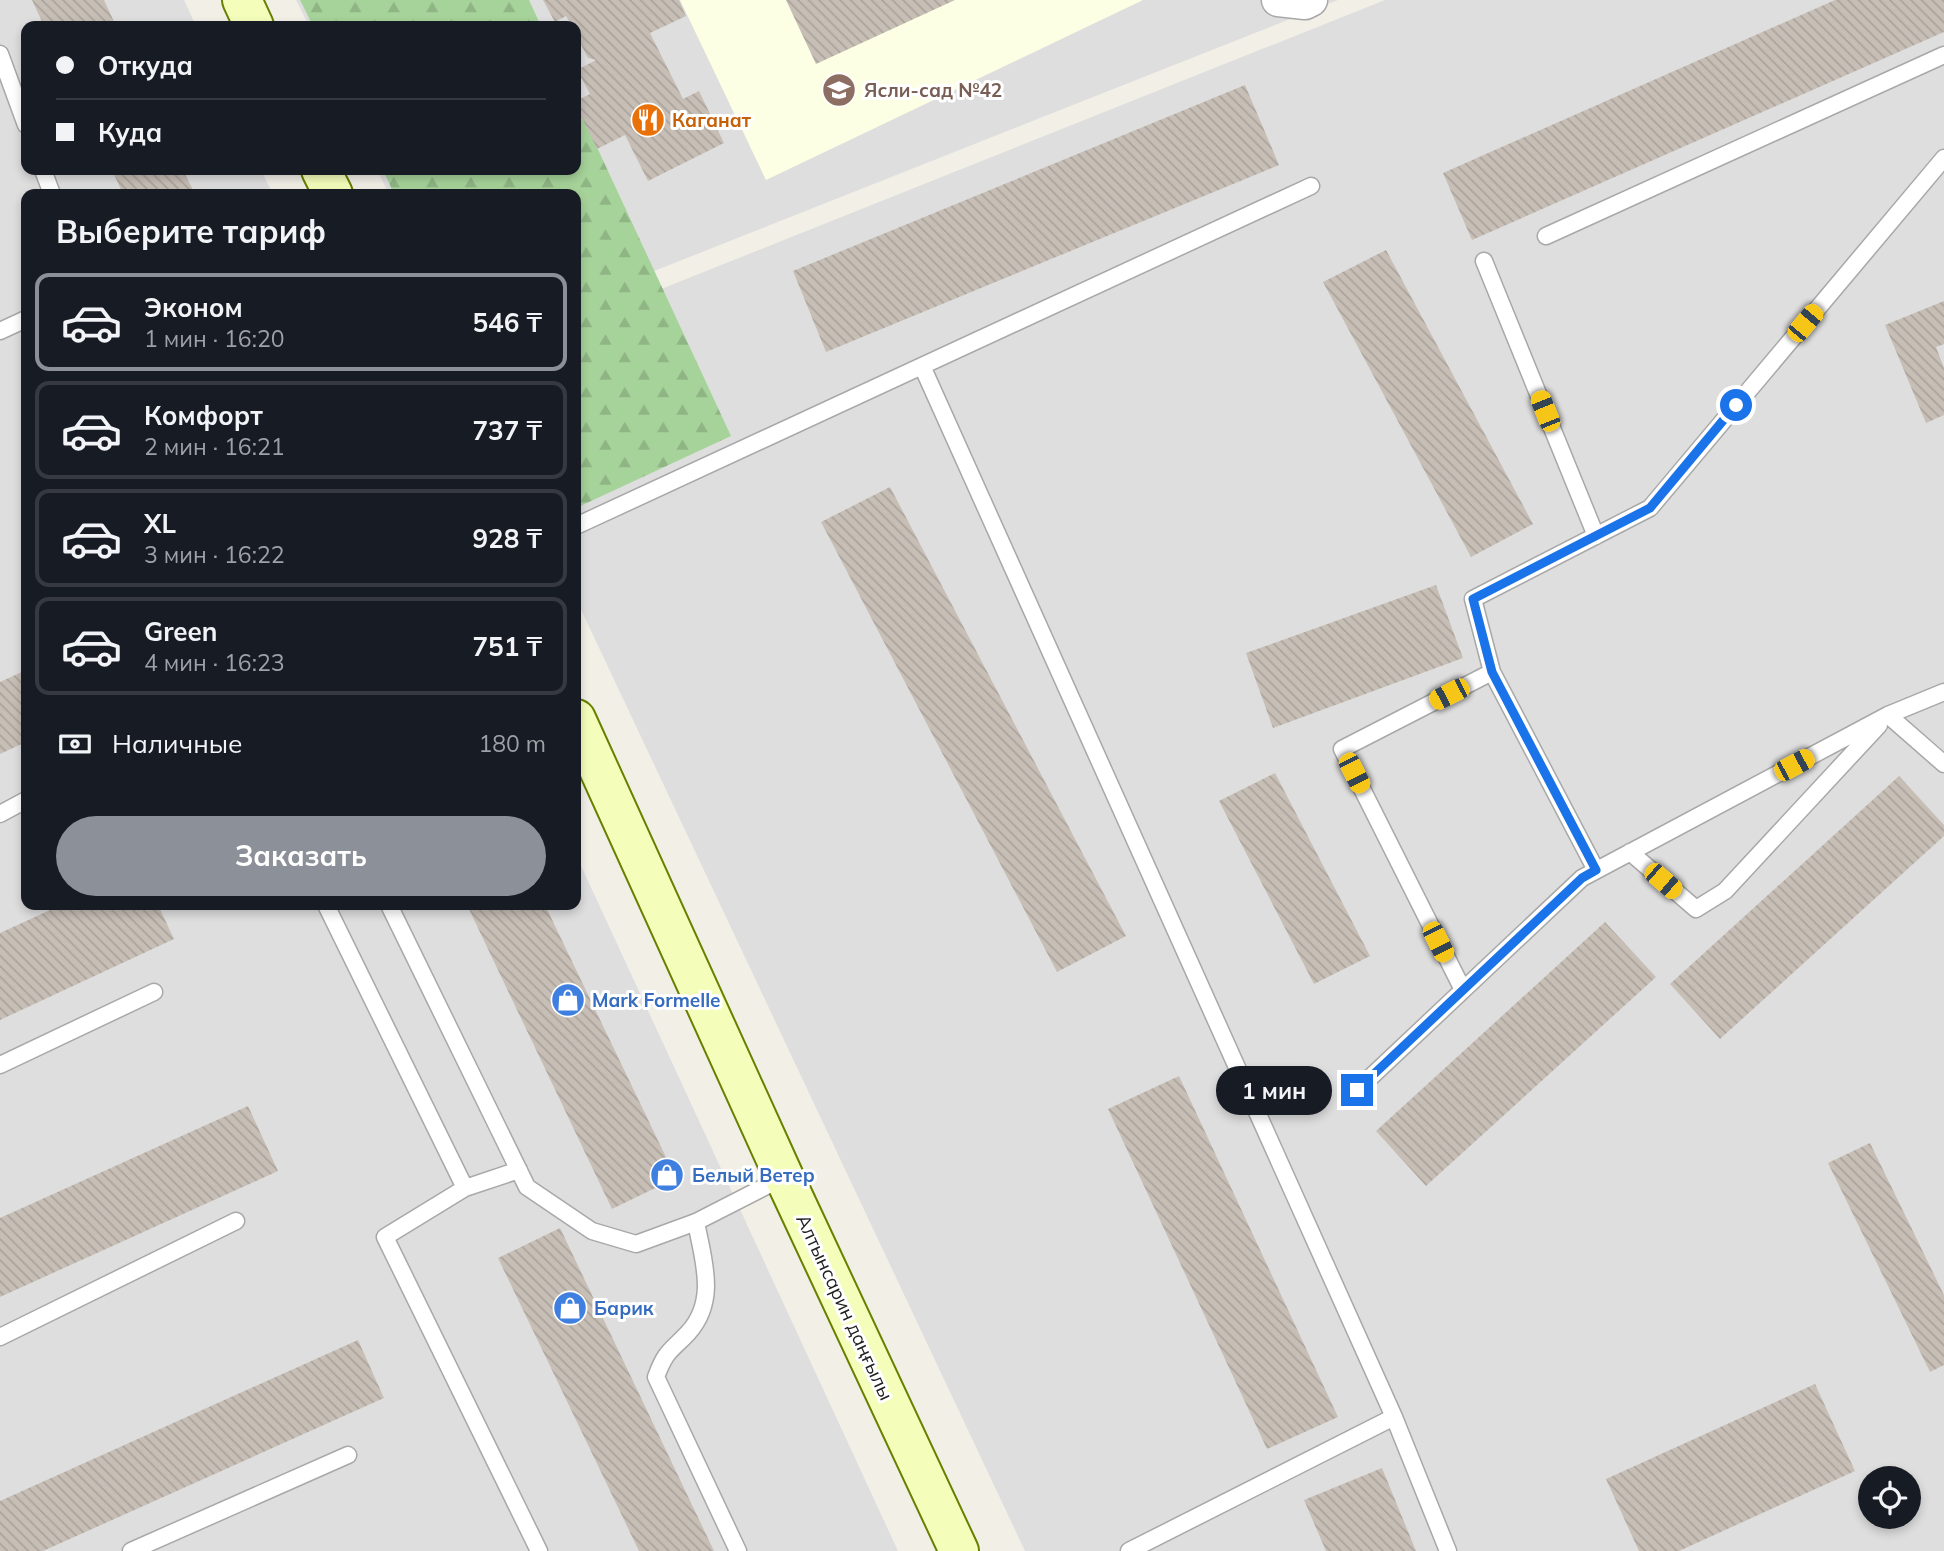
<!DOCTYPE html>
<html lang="ru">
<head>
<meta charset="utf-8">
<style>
	body { margin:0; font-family:Mulish,sans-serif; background:#20242c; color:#f1f3f6; height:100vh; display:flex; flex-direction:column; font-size:26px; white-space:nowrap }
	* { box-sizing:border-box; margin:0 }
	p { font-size:23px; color:#9ea1a6 }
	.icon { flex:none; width:38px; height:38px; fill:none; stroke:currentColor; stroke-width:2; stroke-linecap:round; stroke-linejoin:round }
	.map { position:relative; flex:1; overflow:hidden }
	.panel { position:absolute; left:21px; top:189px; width:560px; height:721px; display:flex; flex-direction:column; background:#171b24; border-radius:14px; box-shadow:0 4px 10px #0003 }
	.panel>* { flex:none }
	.guide { position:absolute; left:21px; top:21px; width:560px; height:154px; border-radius:14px; box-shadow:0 4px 10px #0003; display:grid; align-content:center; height:154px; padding:0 35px; background:#171b24 }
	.controls { position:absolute; left:1858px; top:1466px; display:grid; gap:14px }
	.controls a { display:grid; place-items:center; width:63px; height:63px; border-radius:50%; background:#171b24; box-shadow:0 4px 10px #0003; font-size:35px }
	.end { position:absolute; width:32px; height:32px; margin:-16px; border:9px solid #1a73e8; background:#fff; box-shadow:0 0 0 4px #fff }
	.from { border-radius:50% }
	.bubble { position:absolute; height:49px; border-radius:24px; background:#171b24; box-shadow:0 4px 10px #0003; font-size:23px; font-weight:700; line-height:49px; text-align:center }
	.car { position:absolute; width:21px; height:42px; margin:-21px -10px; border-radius:9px; box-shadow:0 0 5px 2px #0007; background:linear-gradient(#f5c518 24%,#345 0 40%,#f5c518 0 76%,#345 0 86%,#f5c518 0) }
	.guide b { display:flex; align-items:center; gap:24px; height:66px; font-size:26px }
	.guide b+b { border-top:2px solid #363941 }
	.guide i { width:18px; height:18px; background:#f1f3f6 }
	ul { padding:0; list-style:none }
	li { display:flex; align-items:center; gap:21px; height:98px; margin:0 14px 10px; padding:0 21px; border:4px solid #363941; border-radius:14px }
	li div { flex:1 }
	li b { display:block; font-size:26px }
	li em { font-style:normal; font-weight:700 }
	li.current { border-color:#8c9099 }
	li>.icon { width:63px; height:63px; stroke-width:1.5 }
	h2 { padding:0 35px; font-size:32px; line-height:84px }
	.pay { display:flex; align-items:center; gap:18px; height:77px; padding:0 35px; font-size:26px }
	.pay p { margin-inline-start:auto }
	.cta { display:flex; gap:14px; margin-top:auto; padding:14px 35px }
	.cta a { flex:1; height:80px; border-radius:42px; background:#8c9099; color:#fff; font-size:28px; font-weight:700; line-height:80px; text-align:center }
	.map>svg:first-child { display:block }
	.residential { fill:#dfdede; fill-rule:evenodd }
	.education { fill:#fcffe3 }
	.forest { fill:url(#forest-firs) }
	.building { fill:url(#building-back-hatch) }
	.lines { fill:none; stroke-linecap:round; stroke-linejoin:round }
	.lane-casing { stroke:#a8a8a8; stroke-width:19 }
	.street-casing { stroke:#a8a8a8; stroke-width:35 }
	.secondary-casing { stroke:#678000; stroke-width:42 }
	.lane { stroke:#fff; stroke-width:16 }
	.street { stroke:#fff; stroke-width:32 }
	.secondary { stroke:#f4fdba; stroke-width:38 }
	.route { stroke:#1a73e8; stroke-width:9 }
	.labels { text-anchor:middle; stroke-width:6; stroke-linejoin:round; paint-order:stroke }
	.education-label { font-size:19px; font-weight:bold; fill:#785e54; stroke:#fff; text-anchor:start }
	.food-label { font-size:19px; font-weight:bold; fill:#c56008; stroke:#fff; text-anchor:start }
	.shop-label { font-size:19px; font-weight:bold; fill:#366cbe; stroke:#fff; text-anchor:start }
	.street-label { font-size:19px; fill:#212121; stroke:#fff }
</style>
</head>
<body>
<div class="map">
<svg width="1944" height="1551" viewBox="0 0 1944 1551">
	<defs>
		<pattern id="forest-firs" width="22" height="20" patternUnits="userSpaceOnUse" patternTransform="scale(1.75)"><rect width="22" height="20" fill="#a6d39a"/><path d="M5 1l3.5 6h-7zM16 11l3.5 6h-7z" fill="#8fb584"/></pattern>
		<pattern id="building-back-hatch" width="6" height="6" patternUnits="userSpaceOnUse" patternTransform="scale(1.75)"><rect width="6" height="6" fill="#c7bfb6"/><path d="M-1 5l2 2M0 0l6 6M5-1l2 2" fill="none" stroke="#aba49c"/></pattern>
	</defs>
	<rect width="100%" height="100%" fill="#f2efe7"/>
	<!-- residential -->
	<path class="residential" d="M0 0H184L196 26H26V170H261L273 194H26V905H576V855L898 1551H0Z
		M296 0H1338L576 302V194H389L377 170H576V26H309Z
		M1385 0H1944V1551H1025L576 599V323ZM1871 1479H1909V1517H1871Z"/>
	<!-- education -->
	<path class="education" d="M680 0H1143L766 180Z"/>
	<!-- forest -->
	<path class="forest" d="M300 0H529L541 26H313Z
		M576 102 731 436 576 508V194H394L383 170H576Z"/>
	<!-- building -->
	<path class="building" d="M32 0H104L116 26H44Z
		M543 0H679L686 16 650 33 683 99 699 91 724 143 648 181 625 135 597 149 576 105V101L590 94 577 70 596 60 588 58 576 35V26H572L566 16 555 22Z
		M786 0H955L816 64Z
		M1835 0H1944V32L1472 240 1443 173Z
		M1245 85 1279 165 826 352 793 271Z
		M112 170H183L195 194H123Z
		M1386 250 1533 524 1471 557 1323 282Z
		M1944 301V344L1936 347 1944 368V415L1926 423 1885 325Z
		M890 487 1126 936 1057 972 821 522Z
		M1436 585 1463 658 1273 728 1246 653Z
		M26 670V742L0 754V682Z
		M1275 773 1370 956 1314 984 1219 801Z
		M1899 776 1944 825V836L1720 1039 1670 984Z
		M61 905H158L174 939 0 1020V933Z
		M467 905H545L676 1178 612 1209Z
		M1605 922 1656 977 1426 1186 1376 1131Z
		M1179 1076 1338 1417 1267 1449 1108 1109Z
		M248 1106 278 1171 0 1297V1218Z
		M1870 1143 1944 1295V1365L1930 1372 1828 1163Z
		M560 1228 714 1551H639L498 1258Z
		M358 1340 384 1398 43 1551H0V1501Z
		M1815 1384 1855 1471 1679 1551H1639L1606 1479Z
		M1382 1468 1416 1551H1326L1304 1500Z"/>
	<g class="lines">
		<!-- lane casing -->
		<g class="lane-casing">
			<path id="lane" d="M0 54 26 125
				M43 170 52 194
				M1546 236 1944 55
				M1484 261 1596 536
				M0 331 26 319
				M922 366 1394 1417 1448 1551
				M576 526 1311 186
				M1492 672 1596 870
				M1888 715 1944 764
				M0 814 26 800
				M1630 852 1696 909 1725 891 1879 725
				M326 905 465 1188
				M389 905 527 1187 592 1231 636 1244 696 1222 784 1177
				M1463 990 1342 749 1492 672 1473 599 1650 508 1944 158
				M0 1065 154 992
				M1357 1090 1582 878 1888 715 1944 692
				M519 1170 465 1188 385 1237 539 1551
				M696 1222C703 1260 718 1300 688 1333 670 1352 666 1350 656 1377L738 1551
				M0 1337 236 1221
				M131 1551 348 1455
				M1129 1551 1394 1417"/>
		</g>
		<!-- street casing -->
		<g class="street-casing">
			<path id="street" d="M1278 0 1305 3 1311 0"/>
		</g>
		<!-- secondary casing -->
		<g class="secondary-casing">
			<path id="secondary" d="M242 0 254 26
				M321 170 333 194
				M576 719 784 1177 959 1551"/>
		</g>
		<!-- lane -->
		<use href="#lane" class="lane"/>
		<!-- street -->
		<use href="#street" class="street"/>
		<!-- secondary -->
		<use href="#secondary" class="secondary"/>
	</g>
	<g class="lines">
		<!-- route -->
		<path class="route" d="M1357 1090 1582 878 1596 870 1492 672 1473 599 1650 508 1736 405"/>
	</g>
	<!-- icons -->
	<defs>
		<g id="school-disc" transform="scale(1.75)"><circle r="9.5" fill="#8d6e63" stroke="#fff"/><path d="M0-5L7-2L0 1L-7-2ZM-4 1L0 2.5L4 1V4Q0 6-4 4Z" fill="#fff"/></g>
		<g id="restaurant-disc" transform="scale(1.75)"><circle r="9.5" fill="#e8710a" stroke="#fff"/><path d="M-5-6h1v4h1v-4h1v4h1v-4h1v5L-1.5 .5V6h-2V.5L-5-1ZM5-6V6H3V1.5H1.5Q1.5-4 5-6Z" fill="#fff"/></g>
		<g id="shop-disc" transform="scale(1.75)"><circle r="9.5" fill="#3f7fe0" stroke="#fff"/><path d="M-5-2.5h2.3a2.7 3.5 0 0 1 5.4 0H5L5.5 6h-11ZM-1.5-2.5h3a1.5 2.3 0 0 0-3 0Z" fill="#fff"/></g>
	</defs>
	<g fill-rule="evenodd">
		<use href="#school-disc" x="839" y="90"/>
		<use href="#restaurant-disc" x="648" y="120"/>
		<use href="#shop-disc" x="568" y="1000"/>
		<use href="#shop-disc" x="667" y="1175"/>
		<use href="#shop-disc" x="570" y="1308"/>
	</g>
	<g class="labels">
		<!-- education labels -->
		<g class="education-label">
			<text x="864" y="97">Ясли-сад №42</text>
		</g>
		<!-- food labels -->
		<g class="food-label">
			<text x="672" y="127">Каганат</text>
		</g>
		<!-- shop labels -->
		<g class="shop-label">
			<text x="592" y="1007">Mark Formelle</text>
			<text x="692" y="1182">Белый Ветер</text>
			<text x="594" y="1315">Барик</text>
		</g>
		<!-- street labels -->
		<g class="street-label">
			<text transform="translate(845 1307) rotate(65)" y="7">Алтынсарин даңғылы</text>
		</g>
	</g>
</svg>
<div class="controls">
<a><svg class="icon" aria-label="locate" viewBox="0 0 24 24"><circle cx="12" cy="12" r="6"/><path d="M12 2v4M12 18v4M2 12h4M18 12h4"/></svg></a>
</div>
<i class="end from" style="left:1736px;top:405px"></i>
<i class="end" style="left:1357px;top:1090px"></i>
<div class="bubble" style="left:1216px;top:1066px;width:116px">1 мин</div>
<i class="car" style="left:1805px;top:323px;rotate:40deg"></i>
<i class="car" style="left:1545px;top:411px;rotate:338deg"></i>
<i class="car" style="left:1449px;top:694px;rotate:243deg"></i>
<i class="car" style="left:1794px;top:765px;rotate:62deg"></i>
<i class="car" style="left:1354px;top:773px;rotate:153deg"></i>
<i class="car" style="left:1663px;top:881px;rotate:131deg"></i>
<i class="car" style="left:1438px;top:942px;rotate:153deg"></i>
<div class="guide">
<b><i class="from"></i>Откуда</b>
<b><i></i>Куда</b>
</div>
<section class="panel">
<h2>Выберите тариф</h2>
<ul>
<li class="current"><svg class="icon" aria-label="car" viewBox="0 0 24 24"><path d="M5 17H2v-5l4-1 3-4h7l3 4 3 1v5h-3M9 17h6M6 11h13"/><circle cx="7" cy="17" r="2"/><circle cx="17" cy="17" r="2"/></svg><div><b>Эконом</b><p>1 мин · 16:20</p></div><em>546 ₸</em></li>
<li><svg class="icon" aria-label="car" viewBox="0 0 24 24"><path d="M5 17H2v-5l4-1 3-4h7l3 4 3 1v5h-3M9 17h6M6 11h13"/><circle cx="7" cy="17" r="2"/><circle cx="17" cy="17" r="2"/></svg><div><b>Комфорт</b><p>2 мин · 16:21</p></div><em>737 ₸</em></li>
<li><svg class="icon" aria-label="car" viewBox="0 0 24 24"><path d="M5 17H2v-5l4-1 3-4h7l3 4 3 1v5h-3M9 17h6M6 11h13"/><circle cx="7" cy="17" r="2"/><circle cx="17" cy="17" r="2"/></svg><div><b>XL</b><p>3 мин · 16:22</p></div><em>928 ₸</em></li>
<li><svg class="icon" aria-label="car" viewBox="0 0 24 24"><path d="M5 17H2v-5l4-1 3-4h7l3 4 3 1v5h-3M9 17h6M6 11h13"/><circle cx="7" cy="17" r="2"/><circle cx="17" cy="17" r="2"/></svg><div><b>Green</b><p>4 мин · 16:23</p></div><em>751 ₸</em></li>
</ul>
<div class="pay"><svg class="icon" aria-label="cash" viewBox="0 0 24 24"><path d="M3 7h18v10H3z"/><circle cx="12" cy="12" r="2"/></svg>Наличные<p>180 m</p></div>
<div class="cta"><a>Заказать</a></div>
</section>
</div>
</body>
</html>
